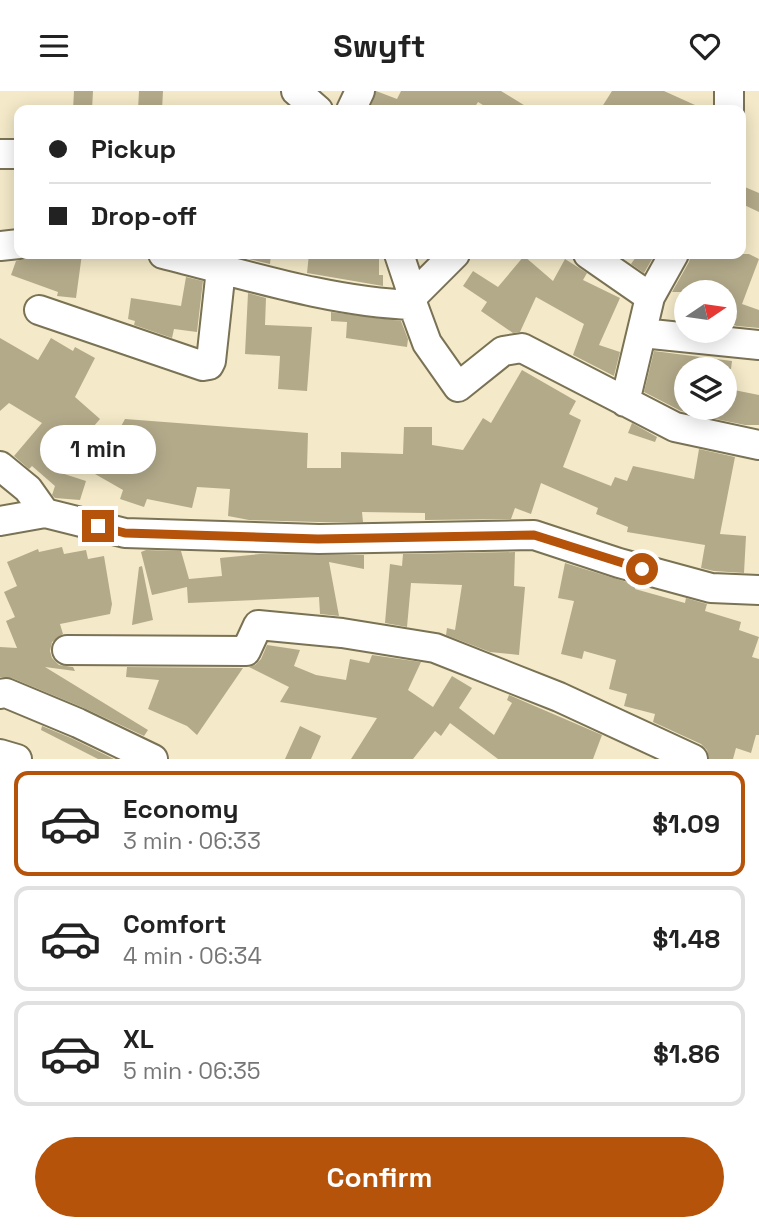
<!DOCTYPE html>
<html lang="en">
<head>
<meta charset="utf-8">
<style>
	body { margin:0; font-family:"Space Grotesk",sans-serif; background:#f6f6f6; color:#222; height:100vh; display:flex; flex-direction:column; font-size:26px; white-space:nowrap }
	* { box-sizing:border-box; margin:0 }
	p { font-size:23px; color:#767676 }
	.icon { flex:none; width:38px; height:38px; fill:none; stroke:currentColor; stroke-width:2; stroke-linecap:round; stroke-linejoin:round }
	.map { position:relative; height:668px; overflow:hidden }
	.panel { display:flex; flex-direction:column; background:#fff; flex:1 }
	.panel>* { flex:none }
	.hud { position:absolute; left:14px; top:14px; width:732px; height:154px; border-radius:14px; box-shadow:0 4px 18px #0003; display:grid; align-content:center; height:154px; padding:0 35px; background:#fff }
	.needle { width:46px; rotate:77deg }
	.buttons { position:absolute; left:674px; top:189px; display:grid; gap:14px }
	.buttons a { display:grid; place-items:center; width:63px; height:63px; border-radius:50%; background:#fff; box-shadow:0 4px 18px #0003; font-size:35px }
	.end { position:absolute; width:32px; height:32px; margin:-16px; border:9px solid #b45309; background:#fff; box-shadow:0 0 0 4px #fff }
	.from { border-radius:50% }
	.bubble { position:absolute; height:49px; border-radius:24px; background:#fff; box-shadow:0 4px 18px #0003; font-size:23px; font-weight:800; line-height:49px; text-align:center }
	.hud b { display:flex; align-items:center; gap:24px; height:66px; font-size:26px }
	.hud b+b { border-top:2px solid #e0e0e0 }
	.hud i { width:18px; height:18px; background:#222 }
	ul { padding:12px 0 0; list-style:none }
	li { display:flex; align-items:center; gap:21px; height:105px; margin:0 14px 10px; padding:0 21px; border:4px solid #e0e0e0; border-radius:14px }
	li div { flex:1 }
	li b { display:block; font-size:26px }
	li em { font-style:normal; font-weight:800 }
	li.active { border-color:#b45309 }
	li>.icon { width:63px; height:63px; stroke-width:1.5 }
	.cta { display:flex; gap:14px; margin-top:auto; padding:14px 35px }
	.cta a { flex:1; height:80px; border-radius:42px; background:#b45309; color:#fff; font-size:28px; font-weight:800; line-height:80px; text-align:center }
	header { display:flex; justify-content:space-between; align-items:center; height:91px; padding:0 35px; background:#fff; font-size:32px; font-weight:800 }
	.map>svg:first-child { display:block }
	.building { fill:#b3aa8a }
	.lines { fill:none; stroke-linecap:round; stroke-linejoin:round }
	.minor-casing { stroke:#7a7254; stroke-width:32 }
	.minor { stroke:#fff; stroke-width:28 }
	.route { stroke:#b45309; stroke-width:9 }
</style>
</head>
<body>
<header><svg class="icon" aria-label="menu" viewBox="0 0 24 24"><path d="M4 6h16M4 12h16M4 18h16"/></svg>Swyft<svg class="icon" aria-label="heart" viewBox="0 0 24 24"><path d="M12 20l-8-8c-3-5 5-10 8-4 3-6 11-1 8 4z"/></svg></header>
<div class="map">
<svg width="759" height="668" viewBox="0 0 759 668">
	<rect width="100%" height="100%" fill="#f4eac9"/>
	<!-- building -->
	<path class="building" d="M74 0H93L92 19H73Z
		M139 0H163L162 19H138Z
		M376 0 397 8 401 0H501L532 19H491L478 11 473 19H369Z
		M612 0H664L706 19H600Z
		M740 94 759 102V121L740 112Z
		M32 163H82L76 207 57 205 58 201 11 184 16 170 28 167Z
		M249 163H271L270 173 249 168Z
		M309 163H379V184H383V195L307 182Z
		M638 163H655L644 182 631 173Z
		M691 163H749L759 168 742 213 759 219V237L737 235 724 231V201H672L689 171Z
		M524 165 553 190 565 168 587 182 583 189 620 207 599 254 620 261 614 285 573 264 584 233 536 206 520 241 513 242 481 220 487 211 463 195 473 180 498 196Z
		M186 186 203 190 197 241 174 238 172 247 134 234 135 230 128 228 131 207 181 215Z
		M248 202 266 207 265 234 312 236 307 300 278 298 280 265 245 263Z
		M331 221 401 230 408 248 407 256 346 247 347 231 331 230Z
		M0 247 38 269 51 247 73 260 75 256 95 267 75 306 100 328 55 380 86 390 80 409 55 407 52 404 55 395 32 375 29 378 14 365 42 332 9 312 0 320Z
		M654 260 732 270 731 278H686V321L681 320 644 301Z
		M522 279 576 310 569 323 581 329 563 376 611 395 615 386 627 390 633 375 694 388 699 358 735 366 720 443 746 445 744 482 714 480 701 477 705 454 627 441 628 436 596 423 598 417 541 392 531 423 515 417 511 428 425 429V422L362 421 363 431H319L249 429 228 425 230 398 197 396 192 417 147 408 144 416 120 408 123 399 95 383 125 328 308 342 307 377H341V361L403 363 404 336H432V354L463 359 483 327 491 332Z
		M724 297 759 304V334H745L706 326 707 317H724Z
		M632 332 657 346 655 351 628 342Z
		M62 456 64 463 86 459 88 468 104 465 112 513 110 523 60 533 63 543 52 551 50 560 52 567 59 574 73 576 75 580 45 576 148 639 144 645 84 617 12 587 0 586V556L17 557 6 530 15 526 4 501 17 495 7 471 38 458 39 461Z
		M146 459 181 460 189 488 222 485 220 467 260 463 364 464V478L329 471 339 525 320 523 319 506 188 512 187 496 152 504 141 461Z
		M515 461 514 495 525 496 519 564 490 561 446 544 447 537 455 539 462 494 411 492 407 536 385 532 390 473 402 475 403 463Z
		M565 472 636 494 635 498 685 512 686 507 707 513 705 520 741 531 739 539 759 546 752 566 759 568V644H756L751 662 736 657 733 668H709L707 659 701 653 653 631 655 623 624 615 627 603 609 598 616 569 584 560 582 568 561 563 574 510 558 507Z
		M142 475 153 529 132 534 139 476Z
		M267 554 300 559 294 575 316 584 346 589 350 568 369 572 372 564 421 571 408 599 433 616 452 585 472 597 459 617 494 644 512 612 507 609 509 604 602 644 593 668H498L450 632 441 645 435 640 413 668H351L377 627 280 611 289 596 249 576 255 574 261 568Z
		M127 576 243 577 197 644 187 635 148 618 159 589 126 586Z
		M42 635 71 647 114 668H98L41 639Z
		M300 635 321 645 311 668H285Z"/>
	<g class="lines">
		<!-- minor casing -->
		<g class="minor-casing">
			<path id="minor" d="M296 0 318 19
				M729 0V19
				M351 19 360 0
				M0 63H19
				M0 155 19 153
				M163 163C244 183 329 211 413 214
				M399 163 413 205V214L427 252 458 296 503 260 522 257 675 336 759 354
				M588 163 650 206
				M413 205 455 163
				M39 219 203 275 209 274 211 270 221 178
				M642 242 759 254
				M625 311 650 206 674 163
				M0 375 28 398 45 422
				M0 430 45 422 125 442 319 448 534 444 619 472 711 497 759 499
				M67 559 246 560 258 534 342 542 435 557 559 606 693 668
				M0 603 6 602 78 632 153 668
				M0 663 17 668"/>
		</g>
		<!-- minor -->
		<use href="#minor" class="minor"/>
	</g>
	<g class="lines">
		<!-- route -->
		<path class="route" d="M98 435 125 442 318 448 534 444 642 478"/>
	</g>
</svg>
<div class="buttons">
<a><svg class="needle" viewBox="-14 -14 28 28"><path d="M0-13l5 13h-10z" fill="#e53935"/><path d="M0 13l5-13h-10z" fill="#767676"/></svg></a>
<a><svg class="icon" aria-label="layers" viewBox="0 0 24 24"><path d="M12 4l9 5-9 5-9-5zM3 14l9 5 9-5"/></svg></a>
</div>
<i class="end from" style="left:642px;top:478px"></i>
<i class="end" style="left:98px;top:435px"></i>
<div class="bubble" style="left:40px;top:334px;width:116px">1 min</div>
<div class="hud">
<b><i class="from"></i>Pickup</b>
<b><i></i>Drop-off</b>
</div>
</div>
<section class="panel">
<ul>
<li class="active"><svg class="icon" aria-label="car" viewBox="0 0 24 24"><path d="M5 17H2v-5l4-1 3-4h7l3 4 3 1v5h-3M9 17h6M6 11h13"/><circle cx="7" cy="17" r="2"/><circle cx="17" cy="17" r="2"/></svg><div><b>Economy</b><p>3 min · 06:33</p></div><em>$1.09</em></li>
<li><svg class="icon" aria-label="car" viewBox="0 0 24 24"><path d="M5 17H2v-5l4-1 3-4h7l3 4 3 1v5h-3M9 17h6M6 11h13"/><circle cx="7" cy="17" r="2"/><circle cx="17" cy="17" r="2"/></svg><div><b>Comfort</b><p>4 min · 06:34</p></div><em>$1.48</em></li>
<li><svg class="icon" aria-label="car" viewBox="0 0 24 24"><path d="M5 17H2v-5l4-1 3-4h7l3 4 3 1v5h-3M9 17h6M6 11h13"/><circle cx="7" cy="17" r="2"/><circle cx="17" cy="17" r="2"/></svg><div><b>XL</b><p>5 min · 06:35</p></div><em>$1.86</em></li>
</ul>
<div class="cta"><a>Confirm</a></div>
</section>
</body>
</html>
